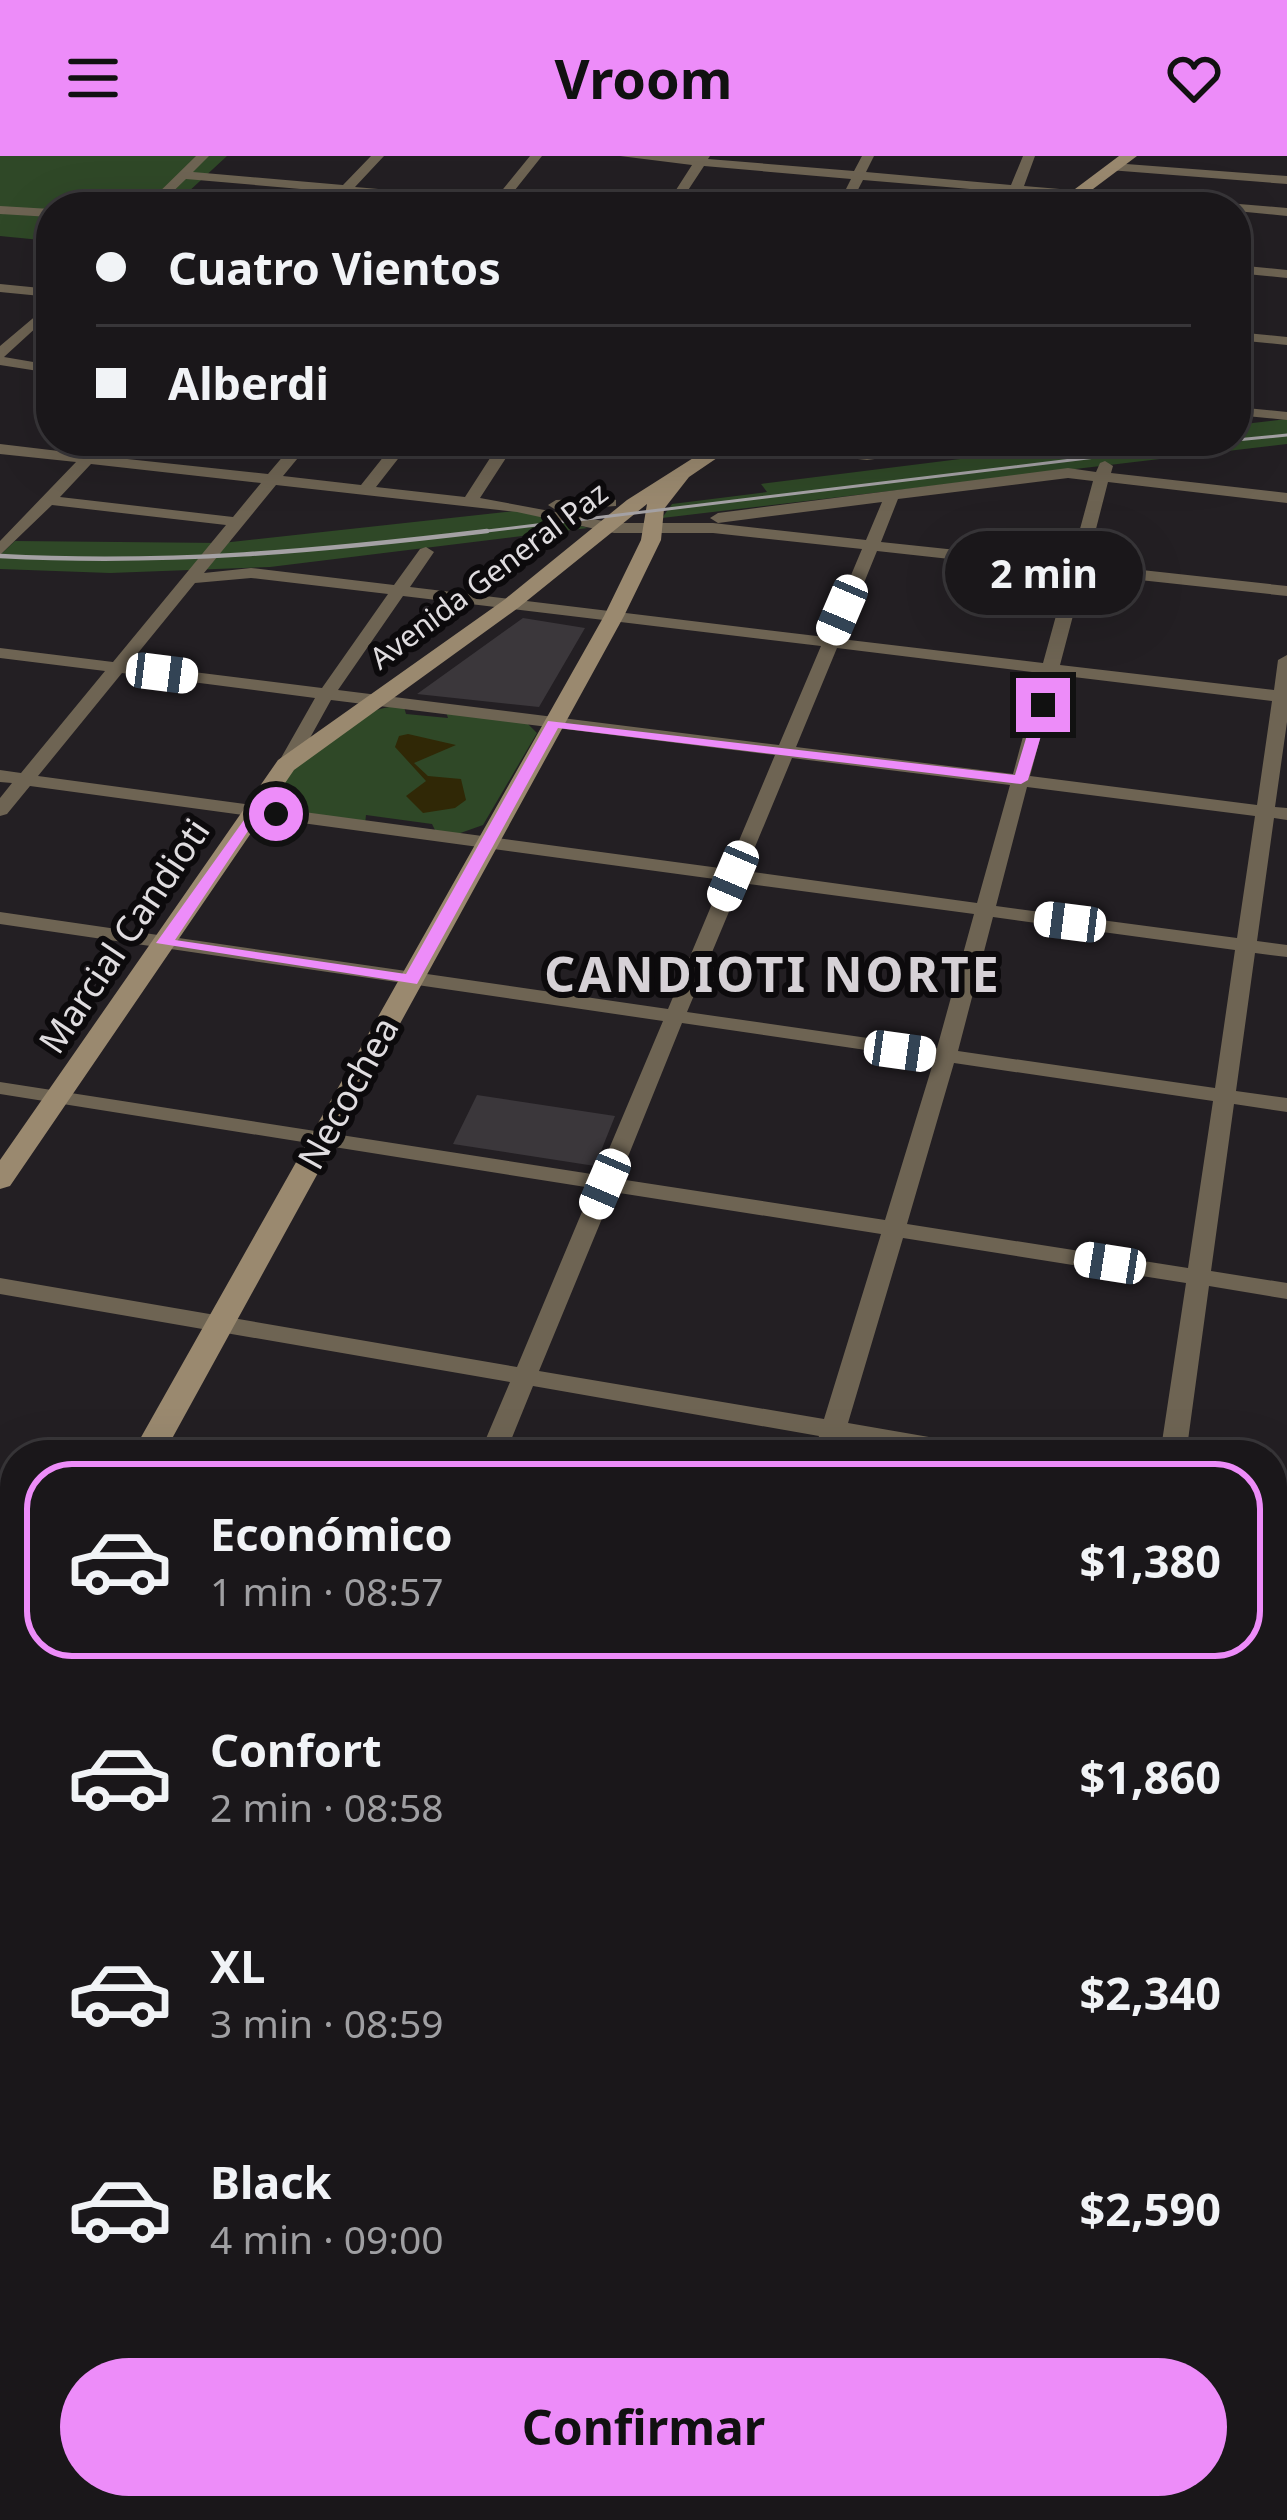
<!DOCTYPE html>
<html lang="es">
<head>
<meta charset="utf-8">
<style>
	body { margin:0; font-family:"Noto Sans",sans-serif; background:#232023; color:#f1f3f6; height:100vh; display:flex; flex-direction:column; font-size:45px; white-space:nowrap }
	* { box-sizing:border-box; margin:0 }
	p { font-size:39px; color:#9f9fa2 }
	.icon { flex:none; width:66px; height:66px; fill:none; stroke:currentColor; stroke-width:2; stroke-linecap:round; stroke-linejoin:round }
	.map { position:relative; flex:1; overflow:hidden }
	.drawer { position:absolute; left:0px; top:1284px; width:1287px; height:1080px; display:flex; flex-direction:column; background:#1a171a; border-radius:48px 48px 0 0; box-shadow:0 12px 48px #0002,0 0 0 3px #383639 }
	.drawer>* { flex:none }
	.banner { position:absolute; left:36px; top:36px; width:1215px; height:264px; border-radius:48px; box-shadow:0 12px 48px #0002,0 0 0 3px #383639; display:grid; align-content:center; height:264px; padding:0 60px; background:#1a171a }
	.end { position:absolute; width:54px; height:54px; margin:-27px; border:15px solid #ed8cf9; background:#111; box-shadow:0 0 0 6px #111 }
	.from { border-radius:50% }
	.bubble { position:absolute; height:84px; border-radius:42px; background:#1a171a; box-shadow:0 12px 48px #0002,0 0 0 3px #383639; font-size:39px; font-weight:700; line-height:84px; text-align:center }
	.car { position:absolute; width:36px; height:72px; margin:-36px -18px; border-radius:15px; box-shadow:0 0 9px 3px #0007; background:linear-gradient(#fff 24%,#345 0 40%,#fff 0 76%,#345 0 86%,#fff 0) }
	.banner b { display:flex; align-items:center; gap:42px; height:114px; font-size:45px }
	.banner b+b { border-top:3px solid #383639 }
	.banner i { width:30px; height:30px; background:#f1f3f6 }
	ul { padding:21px 0 0; list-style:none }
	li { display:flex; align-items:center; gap:36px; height:198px; margin:0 24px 18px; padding:0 36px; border:6px solid transparent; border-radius:48px }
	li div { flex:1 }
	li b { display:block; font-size:45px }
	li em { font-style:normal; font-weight:700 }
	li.current { border-color:#ed8cf9 }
	li>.icon { width:108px; height:108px; stroke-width:1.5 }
	.primary-button { display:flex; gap:24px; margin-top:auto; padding:24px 60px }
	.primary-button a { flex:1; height:138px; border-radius:72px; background:#ed8cf9; color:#111; font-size:48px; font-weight:700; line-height:138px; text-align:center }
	header { display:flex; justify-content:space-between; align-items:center; height:156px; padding:0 60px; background:#ed8cf9; color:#111; font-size:54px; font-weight:700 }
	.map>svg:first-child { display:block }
	.green { fill:#2f4827 }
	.sand { fill:#302806 }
	.building { fill:#3b373b }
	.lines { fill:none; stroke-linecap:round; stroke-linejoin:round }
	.street { fill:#6e6453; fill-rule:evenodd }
	.secondary { fill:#9a896f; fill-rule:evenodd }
	.primary { fill:#bda785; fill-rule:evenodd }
	.rail-far1 { stroke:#a4a1a4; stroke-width:3 }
	.rail { stroke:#a4a1a4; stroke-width:4.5 }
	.route { fill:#ed8cf9 }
	.labels { text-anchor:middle; stroke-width:12; stroke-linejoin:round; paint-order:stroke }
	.far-street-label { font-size:30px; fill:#e0dde0; stroke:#0c0a0c }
	.street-label { font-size:36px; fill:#e0dde0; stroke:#0c0a0c }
	.district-label { font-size:48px; font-weight:bold; letter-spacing:3px; fill:#d6d1d6; stroke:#0c0a0c }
</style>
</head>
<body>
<header><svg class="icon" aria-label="menu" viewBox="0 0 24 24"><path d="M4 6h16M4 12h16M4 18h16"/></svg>Vroom<svg class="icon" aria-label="heart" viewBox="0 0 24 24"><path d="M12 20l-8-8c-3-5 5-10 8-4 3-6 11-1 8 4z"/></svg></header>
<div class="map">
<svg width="1287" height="2364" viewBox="0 0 1287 2364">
	<rect width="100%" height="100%" fill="#231f23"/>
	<!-- green -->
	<path class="green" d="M0 0H227L172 51H51V85L0 80Z
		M1287 263V288L662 362 672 348 767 336 761 328 1103 285H1236V269Z
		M524 354 588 372 270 411 110 417 0 413V399L15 385 222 387Z
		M396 550 404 551 406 558 448 562 446 556 527 567 537 577 483 669 452 680 437 678 432 668 366 659 365 668 271 654 266 643C295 601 344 556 396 550Z
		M65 2349H505L501 2364H59Z"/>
	<!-- sand -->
	<path class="sand" d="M408 578 456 589 414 607 428 620 461 623 466 644 455 652 423 657 406 640 426 625 395 591 399 580Z"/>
	<!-- building -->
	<path class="building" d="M523 462 585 472 539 551 417 538Z
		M477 939 615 960 595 1010 453 988Z"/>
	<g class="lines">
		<!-- street -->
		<path class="street" d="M196 0H209L193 16 343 29 371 0H384L355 31 495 43 530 0H542L507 44 548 51H489L349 38 336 51H323L336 36 186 23 157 51H144Z
			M620 0H710L708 3 854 15 862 0H874L866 16 1011 29 1023 0H1035L1024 30 1287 52V60L1236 55V51H1188L863 24 849 51H837L851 23 704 10 677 51H665L692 9Z
			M1113 7 1287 20V28L1109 14Z
			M0 50 51 53V61L0 58Z
			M1236 109 1287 114V122L1236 117Z
			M0 128 51 133V141L0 136Z
			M51 147V158L4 201 51 209V217L0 209V190Z
			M1236 176 1287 181V189L1236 184Z
			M1236 251 1287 256V264L1236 259Z
			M97 285H113L99 300 268 318 296 285H312L283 320 361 329 396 285H412L376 331 465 341 501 285H517L480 342 614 367H713L866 384 882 346 718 367 710 362 718 357 1068 312 1096 316 1100 307 1105 305 1113 310 1111 317 1287 337V347L1108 326 1087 408 1287 430V440L1084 418 1060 509 1274 534 1278 504 1287 499V566L1275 651 1287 652V664L1274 662 1257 785 1287 789V801L1255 797 1236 935 1287 942V956L1234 948 1211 1115 1287 1127V1143L1209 1130 1186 1299H1160L1186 1127 903 1082 848 1267 981 1290 994 1299H930L843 1284 839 1299H813L819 1280 533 1230 505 1299H479L510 1226 0 1138V1122L517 1211 592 1032 0 938V926L598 1019 663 865 0 768V756L668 853 722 724 30 630 7 658 0 660V642L12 627 0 626V614L21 617 105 515 0 502V492L113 506 226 369 52 349 0 399V385L76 306 0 298V288L84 298ZM91 308 261 327 233 361 60 341ZM1068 322 1093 325 1071 406 881 386 898 343ZM276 329 517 356 614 377H713L862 393 825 481 410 431 434 396 426 391 420 393 394 429 251 412 204 417ZM877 395 1068 416 1043 507 841 483ZM251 422 388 438 322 532 129 508 195 427ZM403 440 821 490 779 589 338 534ZM837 492 1040 517 1013 618 796 591ZM122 517 315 542 277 609 286 614 295 609 331 544 775 599 727 713 38 620ZM1057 519 1272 545 1257 649 1030 620ZM792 602 1010 629 977 747 745 715ZM1027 631 1255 660 1237 782 996 750ZM741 727 974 758 937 892 687 856ZM993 761 1235 794 1215 932 958 895ZM682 867 934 904 885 1064 619 1023ZM954 907 1213 945 1188 1112 907 1068ZM613 1036 881 1078 824 1263 539 1215Z
			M728 285H778L867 294 917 285 906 299 867 304 736 290Z
			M610 342 616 344V350L556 354 548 349 556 344Z
			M1272 1342 1287 1345V1363L1272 1360Z
			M0 1362 15 1365V1383L0 1380Z
			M1272 1603 1287 1606V1628L1272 1625Z
			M0 1655 15 1658V1682L0 1679Z
			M1272 1923 1287 1926V1954L1272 1951Z
			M30 2349H66L60 2364H24Z
			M516 2349H552L548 2364H512Z"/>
		<!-- secondary -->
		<path class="secondary" d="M1119 0H1137L1069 51H1051Z
			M720 285H742L689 321 664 353 661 384 624 460 163 1299H131L604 460 641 384 647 348 518 452 294 614 10 1030 0 1033V1004L278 604 504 444 627 344Z
			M15 1525V1570L0 1579V1534Z"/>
		<!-- primary -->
		<path class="primary" d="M0 2026 15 2030V2068L0 2064Z
			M0 2090 15 2094V2132L0 2128Z
			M1272 2330 1287 2334V2364H1244L1238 2349H1272Z
			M964 2349H1064L1070 2364H970Z"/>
		<!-- rail-far1 -->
		<path class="rail-far1" d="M1236 284 1287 279
			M462 378 1227 285"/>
		<!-- rail -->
		<path class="rail" d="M0 400C169 409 319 395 487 375"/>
	</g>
	<!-- route -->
	<path class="route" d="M1043 544 1050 549 1028 624 1021 628 558 572 417 828 156 787 254 650 284 658 258 660 175 784 406 818 548 565 1015 619 1036 549Z"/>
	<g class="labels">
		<!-- far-street labels -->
		<g class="far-street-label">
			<text transform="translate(489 420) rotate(-37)" y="10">Avenida General Paz</text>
		</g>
		<!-- street labels -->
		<g class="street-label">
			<text transform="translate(124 780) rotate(-56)" y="13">Marcial Candioti</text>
			<text transform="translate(348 937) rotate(-61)" y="13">Necochea</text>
		</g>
		<!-- district labels -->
		<g class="district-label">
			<text x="773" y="836">CANDIOTI NORTE</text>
		</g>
	</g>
</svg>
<i class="end from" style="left:276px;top:658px"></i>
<i class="end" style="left:1043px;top:549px"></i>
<div class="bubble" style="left:945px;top:375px;width:198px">2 min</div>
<i class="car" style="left:842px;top:454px;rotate:203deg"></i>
<i class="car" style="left:162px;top:517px;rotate:97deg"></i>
<i class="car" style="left:733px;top:720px;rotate:203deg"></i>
<i class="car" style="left:1070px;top:766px;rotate:277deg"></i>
<i class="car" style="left:900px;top:895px;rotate:98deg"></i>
<i class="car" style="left:605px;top:1028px;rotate:203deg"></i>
<i class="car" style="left:1110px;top:1107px;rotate:279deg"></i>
<div class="banner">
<b><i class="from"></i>Cuatro Vientos</b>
<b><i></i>Alberdi</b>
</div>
<section class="drawer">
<ul>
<li class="current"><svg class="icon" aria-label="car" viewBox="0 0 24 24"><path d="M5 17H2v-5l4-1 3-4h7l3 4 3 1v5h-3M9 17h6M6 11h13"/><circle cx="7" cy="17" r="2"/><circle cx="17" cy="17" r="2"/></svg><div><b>Económico</b><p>1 min · 08:57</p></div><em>$1,380</em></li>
<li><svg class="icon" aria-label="car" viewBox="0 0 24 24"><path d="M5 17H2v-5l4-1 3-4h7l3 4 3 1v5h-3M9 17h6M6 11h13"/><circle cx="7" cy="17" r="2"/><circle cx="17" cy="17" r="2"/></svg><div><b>Confort</b><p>2 min · 08:58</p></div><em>$1,860</em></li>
<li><svg class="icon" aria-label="car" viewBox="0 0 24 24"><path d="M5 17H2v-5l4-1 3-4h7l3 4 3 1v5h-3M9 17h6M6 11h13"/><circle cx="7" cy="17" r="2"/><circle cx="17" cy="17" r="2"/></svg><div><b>XL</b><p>3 min · 08:59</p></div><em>$2,340</em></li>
<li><svg class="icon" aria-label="car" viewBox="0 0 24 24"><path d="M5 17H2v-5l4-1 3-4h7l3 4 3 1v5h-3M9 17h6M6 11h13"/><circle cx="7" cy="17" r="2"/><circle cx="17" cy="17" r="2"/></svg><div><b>Black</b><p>4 min · 09:00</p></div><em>$2,590</em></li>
</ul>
<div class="primary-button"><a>Confirmar</a></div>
</section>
</div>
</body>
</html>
